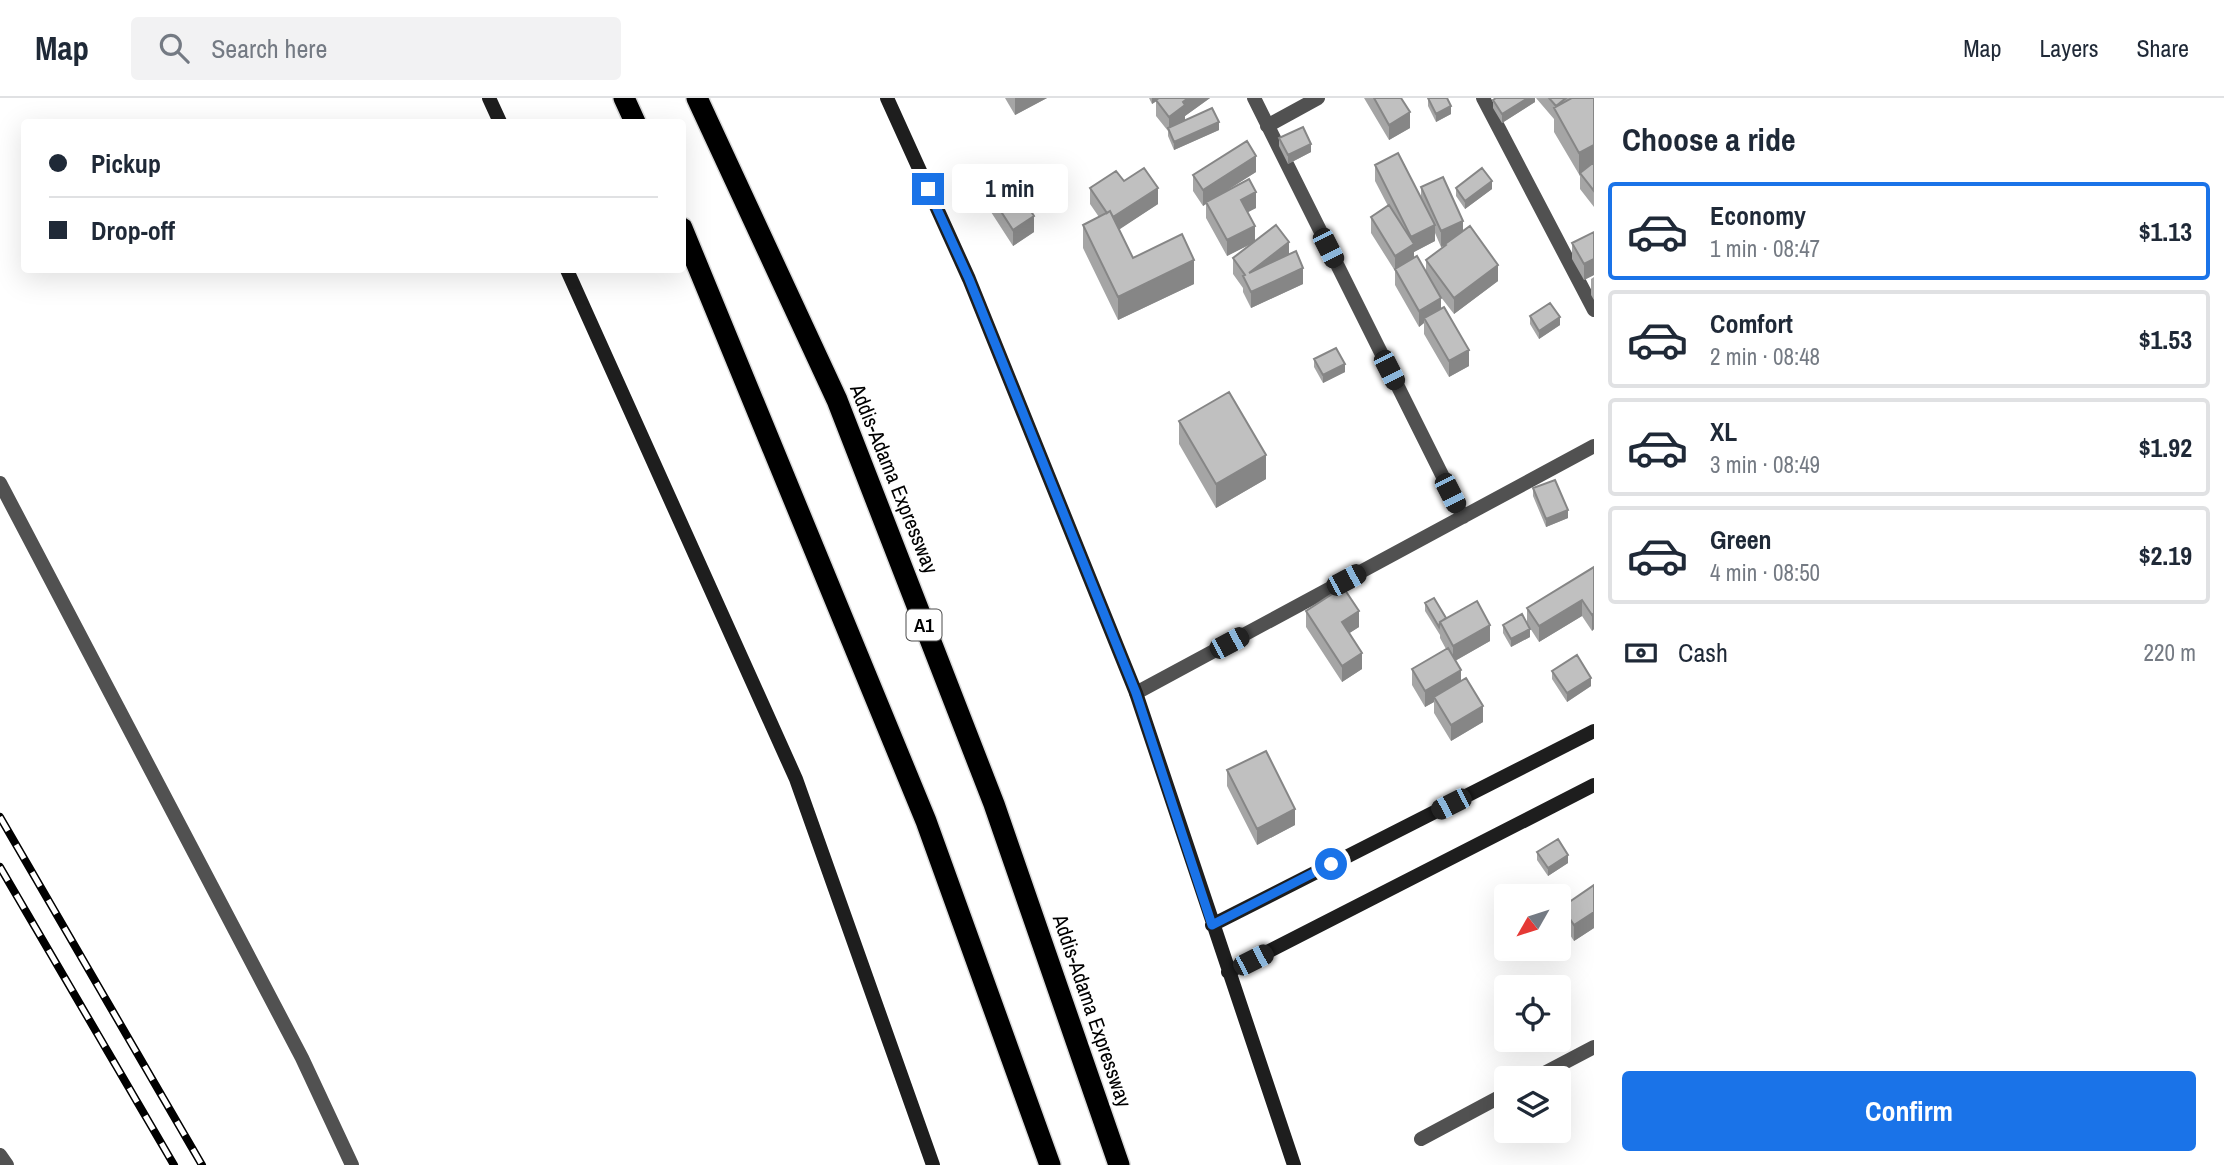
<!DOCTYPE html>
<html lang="en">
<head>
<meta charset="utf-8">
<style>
	body { margin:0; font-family:"Archivo Narrow",sans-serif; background:#f2f2f3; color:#1f2937; height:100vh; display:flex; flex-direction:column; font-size:26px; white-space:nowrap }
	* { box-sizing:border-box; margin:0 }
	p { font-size:23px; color:#747a83 }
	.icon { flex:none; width:38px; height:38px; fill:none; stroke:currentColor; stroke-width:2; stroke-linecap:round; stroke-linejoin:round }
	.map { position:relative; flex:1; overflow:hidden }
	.side { display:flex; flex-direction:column; background:#fff; width:630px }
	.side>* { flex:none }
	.banner { position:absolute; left:21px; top:21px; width:665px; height:154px; border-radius:7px; box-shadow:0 7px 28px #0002; display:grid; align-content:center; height:154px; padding:0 28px; background:#fff }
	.needle { width:46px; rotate:231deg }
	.fabs { position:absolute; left:1494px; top:786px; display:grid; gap:14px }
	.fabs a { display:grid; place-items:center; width:77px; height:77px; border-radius:7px; background:#fff; box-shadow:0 7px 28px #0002; font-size:35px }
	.end { position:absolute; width:32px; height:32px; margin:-16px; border:9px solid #1a73e8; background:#fff; box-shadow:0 0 0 4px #fff }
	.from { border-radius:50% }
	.bubble { position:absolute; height:49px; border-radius:7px; background:#fff; box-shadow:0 7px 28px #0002; font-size:23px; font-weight:700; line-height:49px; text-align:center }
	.car { position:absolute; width:21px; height:42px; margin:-21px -10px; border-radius:9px; box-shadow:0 0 5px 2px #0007; background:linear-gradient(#222 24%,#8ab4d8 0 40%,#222 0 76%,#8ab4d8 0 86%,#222 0) }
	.banner b { display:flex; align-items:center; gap:24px; height:66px; font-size:26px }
	.banner b+b { border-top:2px solid #e0e1e3 }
	.banner i { width:18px; height:18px; background:#1f2937 }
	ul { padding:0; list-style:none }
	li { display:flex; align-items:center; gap:21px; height:98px; margin:0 14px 10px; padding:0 14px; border:4px solid #e0e1e3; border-radius:7px }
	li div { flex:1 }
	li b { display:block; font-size:26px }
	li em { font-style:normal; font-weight:700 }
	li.selected { border-color:#1a73e8 }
	li>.icon { width:63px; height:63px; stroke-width:1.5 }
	h2 { padding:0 28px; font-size:32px; line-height:84px }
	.pay { display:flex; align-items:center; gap:18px; height:77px; padding:0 28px; font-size:26px }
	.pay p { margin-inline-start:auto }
	.cta { display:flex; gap:14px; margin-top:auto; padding:14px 28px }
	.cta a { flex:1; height:80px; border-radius:7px; background:#1a73e8; color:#fff; font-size:28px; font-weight:700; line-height:80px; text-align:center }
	header { display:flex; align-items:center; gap:42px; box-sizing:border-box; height:98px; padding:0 35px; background:#fff; border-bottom:2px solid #e0e1e3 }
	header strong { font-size:33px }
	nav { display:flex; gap:38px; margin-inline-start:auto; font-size:24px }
	.search { width:490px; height:63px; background:#f2f2f3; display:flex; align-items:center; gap:18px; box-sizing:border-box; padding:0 24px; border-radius:7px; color:#747a83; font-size:26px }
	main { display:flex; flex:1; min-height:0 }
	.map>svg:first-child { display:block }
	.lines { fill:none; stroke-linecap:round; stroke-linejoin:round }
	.highway-casing { stroke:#dbdbdb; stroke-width:24 }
	.street { stroke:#515151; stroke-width:14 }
	.secondary { stroke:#1e1e1e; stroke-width:14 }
	.highway { stroke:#000; stroke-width:21 }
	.rail-casing { stroke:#000; stroke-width:8 }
	.rail { stroke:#fff; stroke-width:5; stroke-dasharray:16; stroke-linecap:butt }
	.wall { fill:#a5a5a5; fill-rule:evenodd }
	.shaded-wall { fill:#868686 }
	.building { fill:#c0c0c0; stroke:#868686; stroke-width:2 }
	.route { stroke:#1a73e8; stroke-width:9 }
	.labels { text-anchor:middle; stroke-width:6; stroke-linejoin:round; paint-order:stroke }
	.shield { fill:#fff; stroke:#4c4c4c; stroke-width:2 }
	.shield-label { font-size:19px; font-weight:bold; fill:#000 }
	.street-label { font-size:21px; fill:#000; stroke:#fff }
</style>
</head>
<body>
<header>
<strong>Map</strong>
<div class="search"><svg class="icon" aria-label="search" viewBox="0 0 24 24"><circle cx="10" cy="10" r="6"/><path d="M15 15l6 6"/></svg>Search here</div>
<nav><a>Map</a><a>Layers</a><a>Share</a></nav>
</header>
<main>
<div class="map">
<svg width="1594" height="1067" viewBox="0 0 1594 1067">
	<rect width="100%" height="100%" fill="#fff"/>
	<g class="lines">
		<!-- highway casing -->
		<g class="highway-casing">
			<path id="highway" d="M624 0 635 24
				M697 0 837 302 994 706 1119 1067
				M682 130 926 723 1050 1067"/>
		</g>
		<!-- street -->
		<path class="street" d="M1254 0 1463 419
			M1483 0 1594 212
			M1267 28 1318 0
			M0 385 302 960 352 1067
			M1136 595 1594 348
			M1535 980 1594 949
			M1421 1041 1507 995
			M0 1057 7 1067"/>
		<!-- secondary -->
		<path class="secondary" d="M489 0 500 24
			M887 0 969 181 1136 595 1294 1067
			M567 172 796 681 933 1067
			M1212 827 1594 633
			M1228 874 1594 687"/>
		<!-- highway -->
		<use href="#highway" class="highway"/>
		<!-- rail casing -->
		<g class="rail-casing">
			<path id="rail" d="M0 719 202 1067
				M0 769 174 1067"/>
		</g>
		<!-- rail -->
		<use href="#rail" class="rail"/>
	</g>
	<!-- wall -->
	<path class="wall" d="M1005 0H1047L1015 17Z
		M1149 0H1210L1185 18V22L1219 32 1174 52 1168 38V33L1156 18V3L1152 6Z
		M1364 0H1401L1410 30 1389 42Z
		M1428 0 1451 16 1436 24 1428 8Z
		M1535 0V4L1502 25 1493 10V2Z
		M1536 0H1594V109L1580 91V78L1554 34V21Z
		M1279 40 1311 54 1288 66 1279 48Z
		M1375 67 1421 100V89L1463 133 1498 183 1454 216 1440 198 1441 210 1469 268 1449 279 1424 236V225L1419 229 1395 187V173L1371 135V119L1388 108 1375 83ZM1435 135 1441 149 1445 148 1426 162V173L1414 160V154L1435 143Z
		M1256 74 1229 91 1256 110 1247 114 1255 143 1289 157 1303 186 1251 210 1243 194V190L1233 176V160L1252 145 1227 158 1206 120V106L1203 108 1193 93V77Z
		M1124 83 1158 106 1119 131 1133 160 1194 186 1118 222 1083 150V127L1099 119 1090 106V90Z
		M1456 90 1492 91 1465 111 1456 98Z
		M991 98 1034 134 1013 148 991 114Z
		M1594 134V177L1584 182 1572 161V145Z
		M1594 179V202L1591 197V181Z
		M1530 218 1560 227 1539 241 1530 226Z
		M1314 261 1345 274 1323 285 1314 269Z
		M1179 323 1266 381 1216 410 1179 346Z
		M1533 390 1568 420 1546 429 1533 398Z
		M1594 469V531L1592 533 1582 518 1539 544 1528 527 1530 539 1511 549 1503 535V527L1527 525V510Z
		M1425 505 1446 520 1490 543 1455 563 1461 583 1483 624 1451 643 1434 615V604L1425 609 1412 587V571L1446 551 1440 540V537L1425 513Z
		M1306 513 1359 529 1349 535 1362 571 1342 584 1306 529Z
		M1552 573 1591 588 1567 604 1552 581Z
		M1227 672 1295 727 1257 747 1227 688Z
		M1537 754 1568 765 1548 778 1537 762Z
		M1594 787V830L1574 843 1562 825V809Z"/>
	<!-- shaded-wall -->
	<path class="shaded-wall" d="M1015 0H1047L1015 17Z
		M1152 0H1162L1152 6Z
		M1188 0H1210L1185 18V23L1169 33V19L1183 4Z
		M1528 0H1535V4L1502 25V16Z
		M1451 8V16L1436 24V16Z
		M1410 14V30L1389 42V27Z
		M1219 24V32L1174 52V44Z
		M1311 46V54L1288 66V57Z
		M1594 47V70L1580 75 1579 78V55Z
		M1256 58V74L1207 105 1206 104V106L1203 108V92Z
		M1492 83V91L1465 111V103Z
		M1158 90V106L1111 137V121Z
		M1256 94V110L1241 118V102Z
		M1034 118V134L1013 148V132Z
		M1463 123V139L1441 149V133Z
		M1435 127V143L1414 154V162L1395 171V158L1411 148V139Z
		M1255 128V144L1227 158V142Z
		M1289 144V160L1249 175Z
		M1594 161V177L1584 182V166Z
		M1194 162V186L1118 222V199Z
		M1498 167V183L1454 216V200Z
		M1303 170V186L1251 210V194Z
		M1441 200V216L1424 220V225L1419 229V213Z
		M1560 219V227L1539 241V233Z
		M1469 252V268L1449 279V263Z
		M1345 266V274L1323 285V277Z
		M1266 357V381L1216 410V386Z
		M1568 412V420L1546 429V421Z
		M1582 502V518L1539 544V528Z
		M1359 513V529L1342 540V524Z
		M1594 515V531L1592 533V517Z
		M1490 527V543L1453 564V548Z
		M1530 531V539L1511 549V541Z
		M1362 555V571L1342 584V568Z
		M1461 572V588L1434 599V604L1425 609V593Z
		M1591 580V588L1567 604V595Z
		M1483 608V624L1451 643V627Z
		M1295 711V727L1257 747V731Z
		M1568 757V765L1548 778V770Z
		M1594 814V830L1574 843V827Z"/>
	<!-- building -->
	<path class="building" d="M1159 0H1188L1183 4 1185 7 1169 19 1156 2Z
		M1374 0H1401L1410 14 1389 27Z
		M1428 0H1447L1451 8 1436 16Z
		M1496 0H1528L1502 16 1493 2Z
		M1549 0H1566L1556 8Z
		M1572 0H1594V47L1579 55 1554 10Z
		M1212 10 1219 24 1174 44 1168 30Z
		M1303 29 1311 46 1288 57 1279 40Z
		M1247 43 1256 58 1203 92 1193 77Z
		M1398 55 1435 127 1411 139 1375 67Z
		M1594 64V93L1580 75Z
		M1144 70 1158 90 1113 119 1110 113 1107 115 1090 90 1116 73 1124 83Z
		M1482 70 1492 83 1465 103 1456 90Z
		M1443 79 1463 123 1441 133 1421 89Z
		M1249 81 1256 94 1241 102 1255 128 1227 142 1206 104Z
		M1012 84 1034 118 1013 132 991 98Z
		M1389 107 1414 146 1395 158 1371 119Z
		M1110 113 1133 160 1182 136 1194 162 1118 199 1083 127Z
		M1276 127 1289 144 1249 175 1296 153 1303 170 1251 194 1243 178 1245 177 1233 160Z
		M1470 128 1498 167 1454 200 1426 162 1446 147 1445 146Z
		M1594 134V161L1584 166 1572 145Z
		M1417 158 1441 200 1419 213 1395 171Z
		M1550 205 1560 219 1539 233 1530 218Z
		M1444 209 1469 252 1449 263 1424 220Z
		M1336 250 1345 266 1323 277 1314 261Z
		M1229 294 1266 357 1216 386 1179 323Z
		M1555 382 1568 412 1546 421 1533 390Z
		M1594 469V515L1592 517 1582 502 1539 528 1527 510Z
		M1343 489 1359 513 1342 524 1362 555 1342 568 1306 513Z
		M1434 500 1446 520 1440 524 1439 529 1425 505Z
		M1477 503 1490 527 1453 548 1440 524Z
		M1522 516 1530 531 1511 541 1503 527Z
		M1448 550 1461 572 1425 593 1412 571Z
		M1577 557 1591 580 1567 595 1552 573Z
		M1466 580 1483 608 1451 627 1434 599Z
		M1266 653 1295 711 1257 731 1227 672Z
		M1558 741 1568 757 1548 770 1537 754Z
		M1594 787V814L1574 827 1562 809Z"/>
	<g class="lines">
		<!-- route -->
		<path class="route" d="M928 91 969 181 1136 595 1212 827 1331 766"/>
	</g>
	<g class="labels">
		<!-- shield labels -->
		<rect class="shield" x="906.5" y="511.5" width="35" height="31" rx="5"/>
		<g class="shield-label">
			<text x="924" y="534">A1</text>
		</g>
		<!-- street labels -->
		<g class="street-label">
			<text transform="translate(894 381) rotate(68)" y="7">Addis-Adama Expressway</text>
			<text transform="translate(1092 913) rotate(71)" y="7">Addis-Adama Expressway</text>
		</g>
	</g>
</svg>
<div class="fabs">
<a><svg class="needle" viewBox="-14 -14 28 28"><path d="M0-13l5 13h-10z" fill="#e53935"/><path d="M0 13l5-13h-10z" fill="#747a83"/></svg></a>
<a><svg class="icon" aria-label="locate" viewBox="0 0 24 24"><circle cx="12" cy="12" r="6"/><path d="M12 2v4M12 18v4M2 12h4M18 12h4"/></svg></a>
<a><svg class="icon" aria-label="layers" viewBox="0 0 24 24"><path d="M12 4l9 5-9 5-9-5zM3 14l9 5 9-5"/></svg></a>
</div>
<i class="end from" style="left:1331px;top:766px"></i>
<i class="end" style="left:928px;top:91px"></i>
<div class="bubble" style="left:952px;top:66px;width:116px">1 min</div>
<i class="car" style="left:1328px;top:150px;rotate:153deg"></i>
<i class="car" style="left:1389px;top:272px;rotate:153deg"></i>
<i class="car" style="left:1450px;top:395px;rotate:153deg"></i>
<i class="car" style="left:1346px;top:482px;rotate:62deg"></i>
<i class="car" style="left:1229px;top:545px;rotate:62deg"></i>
<i class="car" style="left:1451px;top:706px;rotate:243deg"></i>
<i class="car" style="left:1253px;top:862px;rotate:63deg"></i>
<div class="banner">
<b><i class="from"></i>Pickup</b>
<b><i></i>Drop-off</b>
</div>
</div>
<section class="side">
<h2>Choose a ride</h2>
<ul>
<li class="selected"><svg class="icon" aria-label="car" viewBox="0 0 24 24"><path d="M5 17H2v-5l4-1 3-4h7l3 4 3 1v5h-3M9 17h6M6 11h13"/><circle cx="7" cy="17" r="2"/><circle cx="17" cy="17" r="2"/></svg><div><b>Economy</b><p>1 min · 08:47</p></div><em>$1.13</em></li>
<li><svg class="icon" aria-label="car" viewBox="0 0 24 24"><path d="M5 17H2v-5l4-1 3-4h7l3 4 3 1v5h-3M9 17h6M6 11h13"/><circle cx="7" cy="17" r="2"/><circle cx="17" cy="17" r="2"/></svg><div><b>Comfort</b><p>2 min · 08:48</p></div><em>$1.53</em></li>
<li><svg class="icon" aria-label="car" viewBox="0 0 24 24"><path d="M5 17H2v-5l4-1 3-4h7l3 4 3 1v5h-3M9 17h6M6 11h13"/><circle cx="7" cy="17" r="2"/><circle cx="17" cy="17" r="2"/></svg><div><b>XL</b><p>3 min · 08:49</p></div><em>$1.92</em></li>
<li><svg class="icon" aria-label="car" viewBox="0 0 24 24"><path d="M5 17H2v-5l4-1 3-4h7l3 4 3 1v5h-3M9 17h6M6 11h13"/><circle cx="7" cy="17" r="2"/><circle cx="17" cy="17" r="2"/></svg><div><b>Green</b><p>4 min · 08:50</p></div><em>$2.19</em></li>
</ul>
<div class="pay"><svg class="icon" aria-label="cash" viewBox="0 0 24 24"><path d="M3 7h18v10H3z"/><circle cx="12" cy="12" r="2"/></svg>Cash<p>220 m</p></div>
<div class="cta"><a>Confirm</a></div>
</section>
</main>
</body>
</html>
